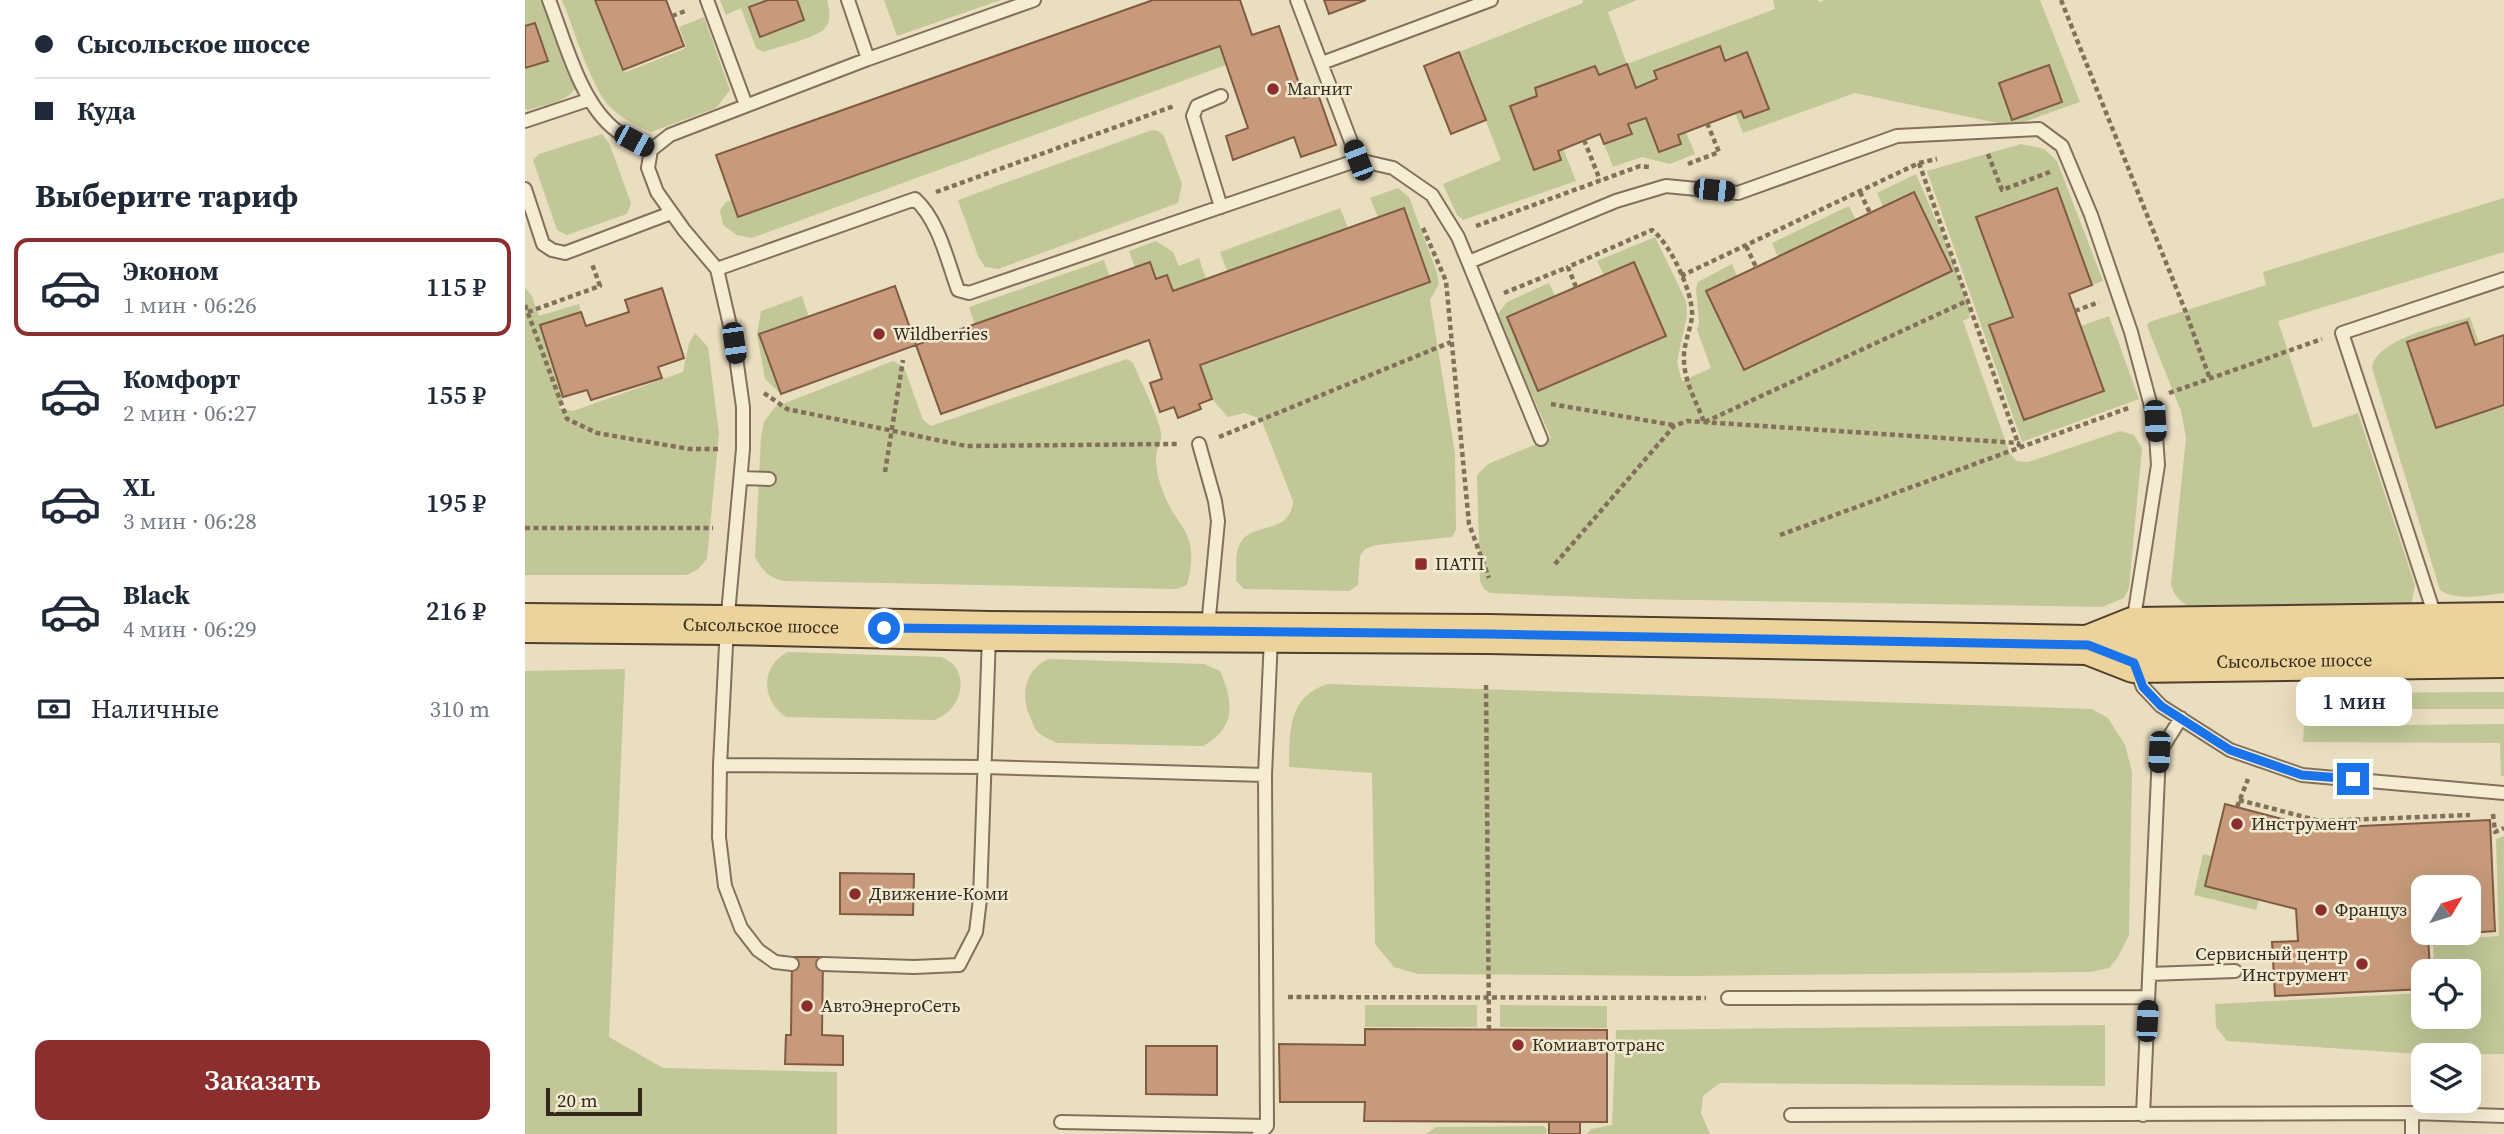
<!DOCTYPE html>
<html lang="ru">
<head>
<meta charset="utf-8">
<style>
	body { margin:0; font-family:"Source Serif 4",serif; background:#f2f2f3; color:#1f2937; height:100vh; display:flex; flex-direction:column; font-size:26px; white-space:nowrap }
	* { box-sizing:border-box; margin:0 }
	p { font-size:23px; color:#747a83 }
	.icon { flex:none; width:38px; height:38px; fill:none; stroke:currentColor; stroke-width:2; stroke-linecap:round; stroke-linejoin:round }
	.map { position:relative; flex:1; overflow:hidden }
	.details { display:flex; flex-direction:column; background:#fff; width:525px }
	.details>* { flex:none }
	.banner { display:grid; align-content:center; height:154px; padding:0 35px; background:#fff }
	.needle { width:46px; rotate:52deg }
	.fabs { position:absolute; left:1886px; top:875px; display:grid; gap:14px }
	.fabs a { display:grid; place-items:center; width:70px; height:70px; border-radius:14px; background:#fff; box-shadow:0 7px 28px #0002; font-size:35px }
	.scale { position:absolute; left:21px; bottom:18px; width:96px; box-sizing:border-box; padding-left:7px; border:4px solid #33281d; border-top:0; font-size:19px; line-height:24px; white-space:nowrap; color:#33281d; -webkit-text-stroke:5px #f2e9d0; paint-order:stroke }
	.end { position:absolute; width:32px; height:32px; margin:-16px; border:9px solid #1a73e8; background:#fff; box-shadow:0 0 0 4px #fff }
	.from { border-radius:50% }
	.bubble { position:absolute; height:49px; border-radius:14px; background:#fff; box-shadow:0 7px 28px #0002; font-size:23px; font-weight:600; line-height:49px; text-align:center }
	.car { position:absolute; width:21px; height:42px; margin:-21px -10px; border-radius:9px; box-shadow:0 0 5px 2px #0007; background:linear-gradient(#222 24%,#8ab4d8 0 40%,#222 0 76%,#8ab4d8 0 86%,#222 0) }
	.banner b { display:flex; align-items:center; gap:24px; height:66px; font-size:26px }
	.banner b+b { border-top:2px solid #e0e1e3 }
	.banner i { width:18px; height:18px; background:#1f2937 }
	ul { padding:0; list-style:none }
	li { display:flex; align-items:center; gap:21px; height:98px; margin:0 14px 10px; padding:0 21px; border:4px solid transparent; border-radius:14px }
	li div { flex:1 }
	li b { display:block; font-size:26px }
	li em { font-style:normal; font-weight:600 }
	li.on { border-color:#8d2e2e }
	li>.icon { width:63px; height:63px; stroke-width:1.5 }
	h2 { padding:0 35px; font-size:32px; line-height:84px }
	.pay { display:flex; align-items:center; gap:18px; height:77px; padding:0 35px; font-size:26px }
	.pay p { margin-inline-start:auto }
	.button { display:flex; gap:14px; margin-top:auto; padding:14px 35px }
	.button a { flex:1; height:80px; border-radius:14px; background:#8d2e2e; color:#fff; font-size:28px; font-weight:600; line-height:80px; text-align:center }
	main { display:flex; flex:1; min-height:0 }
	.map>svg:first-child { display:block }
	.green { fill:#c1c796 }
	.building { fill:#c69a7a; stroke:#805b42; stroke-width:2 }
	.lines { fill:none; stroke-linecap:round; stroke-linejoin:round }
	.service-casing { stroke:#83705a; stroke-width:16 }
	.primary-casing { stroke:#503e2e; stroke-width:42 }
	.path { stroke:#83705a; stroke-width:4.5; stroke-dasharray:5 3.5; stroke-linecap:butt }
	.service { stroke:#f6ecd4; stroke-width:12 }
	.primary { stroke:#ecd39b; stroke-width:38 }
	.route { stroke:#1a73e8; stroke-width:9 }
	.poi-dot { fill:#8d2e2e; stroke:#f2e9d0; stroke-width:2.5 }
	.labels { text-anchor:middle; stroke-width:5; stroke-linejoin:round; paint-order:stroke }
	.poi-label { font-size:18px; fill:#33281d; stroke:#f2e9d0; text-anchor:start }
	.street-label { font-size:18px; fill:#33281d; stroke:#f2e9d0 }
</style>
</head>
<body>
<main>
<section class="details">
<div class="banner">
<b><i class="from"></i>Сысольское шоссе</b>
<b><i></i>Куда</b>
</div>
<h2>Выберите тариф</h2>
<ul>
<li class="on"><svg class="icon" aria-label="car" viewBox="0 0 24 24"><path d="M5 17H2v-5l4-1 3-4h7l3 4 3 1v5h-3M9 17h6M6 11h13"/><circle cx="7" cy="17" r="2"/><circle cx="17" cy="17" r="2"/></svg><div><b>Эконом</b><p>1 мин · 06:26</p></div><em>115 ₽</em></li>
<li><svg class="icon" aria-label="car" viewBox="0 0 24 24"><path d="M5 17H2v-5l4-1 3-4h7l3 4 3 1v5h-3M9 17h6M6 11h13"/><circle cx="7" cy="17" r="2"/><circle cx="17" cy="17" r="2"/></svg><div><b>Комфорт</b><p>2 мин · 06:27</p></div><em>155 ₽</em></li>
<li><svg class="icon" aria-label="car" viewBox="0 0 24 24"><path d="M5 17H2v-5l4-1 3-4h7l3 4 3 1v5h-3M9 17h6M6 11h13"/><circle cx="7" cy="17" r="2"/><circle cx="17" cy="17" r="2"/></svg><div><b>XL</b><p>3 мин · 06:28</p></div><em>195 ₽</em></li>
<li><svg class="icon" aria-label="car" viewBox="0 0 24 24"><path d="M5 17H2v-5l4-1 3-4h7l3 4 3 1v5h-3M9 17h6M6 11h13"/><circle cx="7" cy="17" r="2"/><circle cx="17" cy="17" r="2"/></svg><div><b>Black</b><p>4 мин · 06:29</p></div><em>216 ₽</em></li>
</ul>
<div class="pay"><svg class="icon" aria-label="cash" viewBox="0 0 24 24"><path d="M3 7h18v10H3z"/><circle cx="12" cy="12" r="2"/></svg>Наличные<p>310 m</p></div>
<div class="button"><a>Заказать</a></div>
</section>
<div class="map">
<svg width="1979" height="1134" viewBox="0 0 1979 1134">
	<rect width="100%" height="100%" fill="#eadec1"/>
	<!-- green -->
	<path class="green" d="M0 0H18L51 87C43 102 18 105 3 110L0 109Z
		M37 0H69L97 71 101 72 159 49 161 46 154 27 179 17 205 90 191 108 126 132C112 126 94 117 84 106 66 87 48 26 37 0Z
		M195 0H302C305 11 307 23 297 31 288 38 250 48 238 52L231 48 216 8 201 15Z
		M359 0H476L372 36Z
		M1058 0H1112L1083 12 1102 64 1250 9 1248 0H1293L1294 2 1300 0H1515L1555 102 1487 126 1330 93 1218 133 1210 113 1216 111 1219 118 1243 109 1222 52 1200 61 1195 47 1132 79 1111 88 1074 75 1070 66 1010 89 1036 160 1033 151 1038 148 1051 181 938 220 932 215 918 184 976 160 934 52 1058 3Z
		M695 46 701 65 227 238 212 235 198 225 195 210 201 202 207 200 214 217Z
		M1121 118 1134 152 1156 144 1153 135 1161 132 1170 154 1145 164 1117 157 1088 167 1079 144 1106 134 1103 124Z
		M627 130 633 131 639 136 657 184 653 203 473 269 460 267 453 256 433 200Z
		M77 134 84 143 106 203 102 214 42 235 32 230 8 160 14 154Z
		M1496 144 1519 149 1532 161 1578 281 1567 285 1532 188 1452 217 1488 317 1464 326 1499 420 1579 391 1556 326 1584 316 1614 399 1497 442 1402 171Z
		M1391 174 1428 260 1445 310 1444 318 1438 321 1485 454 1492 461 1503 462 1595 431 1609 435 1617 448 1604 588 1599 598 1577 607 1109 599 965 593 959 589 955 581 952 475 963 464 1026 438 972 315 982 302 1024 283 1030 296 982 317 1013 391 1141 336 1079 275 1072 261 1130 237 1161 301 1162 316 1152 362 1157 381 1186 368 1172 330 1174 322 1171 289 1173 282 1207 264 1212 276 1181 291 1219 369 1427 271 1390 192 1358 207 1352 193Z
		M873 188 884 197 912 273 914 284 905 300 930 453 931 530 927 537 851 545 840 549 835 556 833 585 824 591 719 589 711 581C712 568 709 553 716 542 727 522 766 535 768 501L736 419 720 413 703 417 687 399 675 365 905 282 879 208 853 217 845 198Z
		M1979 198V252L1753 321 1788 428 1833 413 1890 585 1887 601 1882 606 1665 607C1654 601 1649 596 1646 584L1661 438 1656 411 1622 326 1624 322 1741 285 1738 272Z
		M1324 206 1331 220 1253 257 1247 243Z
		M815 208 823 228 702 271 695 252Z
		M631 241 648 252 654 266 674 258 681 279 648 291 642 275 631 279 625 263 610 268 604 251Z
		M579 260 585 277 450 325 444 307Z
		M0 288 7 296 14 316 54 304 56 312 15 326 38 397 34 408 48 411 158 372 164 343 170 333 183 347 194 433 182 559 172 570 162 575H0Z
		M277 296 284 317 234 335 256 394 240 379 232 334 236 311Z
		M1945 317 1954 343 1950 345 1942 322 1882 342 1979 405V593C1959 595 1932 602 1915 590L1847 368C1851 338 1920 325 1945 317Z
		M602 359 608 363C614 378 635 419 636 433 637 442 631 450 631 459 631 467 633 478 636 486 650 531 677 528 662 585L651 589 259 581C243 577 238 571 230 557L236 437 239 422 250 407 368 361 379 367 398 420 406 426Z
		M263 652 417 657C422 660 428 663 431 668 443 688 430 713 409 720L261 717C236 701 235 665 263 652Z
		M523 659 679 664 695 671C709 702 711 728 678 746L532 743C526 740 518 737 513 732 509 729 507 721 505 717 495 694 500 670 523 659Z
		M100 669 84 1037 138 1068 312 1072V1134H0V671Z
		M802 684 1567 709 1583 718 1600 745 1607 772 1604 935 1593 957 1584 968 1565 972 1162 976 893 974 869 967 850 944 847 773 764 767C765 731 762 698 802 684Z
		M1979 692V709H1781L1780 693Z
		M1979 724V776H1976L1975 743 1778 742 1779 726Z
		M1979 836V1054L1909 1055 1702 1041 1691 1027 1690 1004 1899 993V1017H1944V971H1909L1908 941 1974 936 1971 839Z
		M1678 854 1687 856 1680 886 1734 900 1731 910 1669 895Z
		M840 1005H952V1027H840Z
		M975 1005 1082 1006V1028L975 1027Z
		M1580 1025V1086L1195 1083 1178 1096 1176 1113 1185 1134H1062L1066 1129 1087 1125 1091 1030Z
		M1018 1126 1022 1129 1021 1134H901L911 1127Z"/>
	<!-- building -->
	<path class="building" d="M70 0H141L159 46 98 70Z
		M243 0H272L279 20 235 37 224 7Z
		M628 0H715L727 35 754 26 779 98 793 94 811 145 776 157 769 137 708 160 701 136 723 128 695 46 213 217 191 155Z
		M799 0H841L804 14Z
		M10 23 23 61 0 68V26Z
		M1195 46 1200 61 1222 52 1244 109 1219 118 1216 111 1153 135 1156 144 1134 152 1121 118 1103 124 1107 134 1079 144 1075 134 1033 151 1036 160 1009 170 985 106 1012 96 1010 88 1070 66 1074 75 1102 64 1111 88 1132 79 1129 71Z
		M934 52 961 120 926 134 899 66Z
		M1524 65 1537 102 1487 120 1474 83Z
		M1532 188 1567 285 1544 294 1579 391 1499 420 1464 325 1488 317 1451 217Z
		M1389 192 1427 271 1219 370 1181 291Z
		M879 208 905 282 675 365 687 399 674 404 676 409 653 418 649 407 635 412 625 383 637 379 624 340 416 414 391 345 625 262 631 279 642 275 648 291Z
		M1109 262 1141 336 1013 391 982 317Z
		M370 286 391 345 256 394 234 334Z
		M137 288 159 358 133 367 137 378 66 400 62 390 38 397 15 325 56 312 61 326 104 312 100 300Z
		M1942 322 1950 345 1979 335V405L1911 428 1882 342Z
		M1700 804 1792 828 1965 820 1970 931 1944 933V887H1899V933H1944L1903 935 1905 971H1899V989L1750 996 1747 942 1773 941 1771 909 1680 886Z
		M315 873 389 874 388 915 315 914Z
		M267 957H298L297 1035 318 1036V1065L260 1064 261 1035H266Z
		M840 1029 1082 1030V1122L839 1121 840 1102H755L754 1044 840 1045Z
		M621 1046H692V1095L621 1094Z
		M1024 1122H1055V1134H1024Z"/>
	<g class="lines">
		<!-- service casing -->
		<g class="service-casing">
			<path id="service" d="M24 0C40 41 56 105 92 131 102 139 115 144 126 150
				M182 0 221 105
				M323 0 343 59
				M772 0 833 160
				M797 63 966 0
				M696 96 672 106 668 116 696 207
				M0 121 63 100
				M0 189 18 244 27 250 40 253 146 213
				M944 262 1091 201 1141 186 1213 193 1372 136 1514 129 1537 146 1566 215 1606 332 1630 421 1633 465 1608 624
				M192 269 390 199C414 221 422 260 433 290L444 293 833 160 868 168 907 195 933 237 1016 439
				M674 444 690 501 693 521 683 627
				M216 478 244 479
				M1911 619 1817 333 1979 279
				M1611 669 1618 687 1636 706 1705 750 1777 775 1979 793
				M195 765 460 767 740 775
				M267 964 250 962 233 950 216 928 200 886 194 837 195 765 202 625 218 449V407L209 343 192 269 159 230 132 192 123 168 126 150 145 135 343 59 509 0
				M298 964 389 967 434 965 451 932 455 899 464 635
				M1624 974 1710 971
				M1203 998 1623 997
				M1266 1115 1887 1113 1979 1116
				M1618 1115 1634 753 1656 718
				M536 1122 742 1126
				M734 1134 742 1126 740 775 746 637
				M1887 1134V1113"/>
		</g>
		<!-- primary casing -->
		<g class="primary-casing">
			<g id="primary">
				<path id="s1" d="M0 623 202 625 464 631 963 634 1563 645 1609 663 1979 658"/>
				<path d="M1563 645 1608 627 1979 622"/>
			</g>
		</g>
		<!-- path -->
		<path class="path" d="M1536 0 1660 310 1685 379
			M147 16 163 10
			M1059 140 1075 180
			M1463 154 1477 190 1525 172
			M1394 163 1493 443
			M1163 164 1194 152 1182 123
			M411 192 649 106
			M1335 192 1345 213
			M951 226 1115 166 1124 167
			M898 228 921 281 944 524 964 578
			M1221 246 1231 267
			M1156 276 1394 163 1412 159
			M1051 287 1043 267 1127 230C1145 243 1169 294 1167 317 1165 331 1158 346 1159 360 1159 381 1172 403 1179 422
			M979 293 1043 267
			M0 305 42 419 72 433 164 449H196
			M1550 311 1574 302
			M3 312 75 286 67 264
			M239 393 262 409 441 446 652 444
			M1644 393 1797 339
			M1026 404 1148 425
			M1180 422 1444 300
			M694 437 926 342
			M360 472 378 360
			M0 528H188
			M1255 535 1606 407
			M1030 564 1149 426 1162 421 1493 443 1495 447
			M961 685 964 1029
			M1714 800 1795 821 1945 815
			M1712 807 1723 779
			M1968 814 1970 832 1979 828
			M763 997 1181 998"/>
		<!-- service -->
		<use href="#service" class="service"/>
		<!-- primary -->
		<use href="#primary" class="primary"/>
	</g>
	<g class="lines">
		<!-- route -->
		<path class="route" d="M359 628 963 634 1563 645 1609 663 1618 687 1636 706 1705 750 1777 775 1828 779"/>
	</g>
	<!-- markers -->
	<g class="poi-dot">
		<circle cx="748" cy="89" r="7"/>
		<circle cx="354" cy="334" r="7"/>
		<rect x="889" y="557" width="14" height="14" rx="3.5"/>
		<circle cx="1712" cy="824" r="7"/>
		<circle cx="330" cy="894" r="7"/>
		<circle cx="1796" cy="910" r="7"/>
		<circle cx="1837" cy="964" r="7"/>
		<circle cx="282" cy="1006" r="7"/>
		<circle cx="993" cy="1045" r="7"/>
	</g>
	<g class="labels">
		<!-- poi labels -->
		<g class="poi-label">
			<text x="762" y="95">Магнит</text>
			<text x="368" y="340">Wildberries</text>
			<text x="910" y="570">ПАТП</text>
			<text x="1726" y="830">Инструмент</text>
			<text x="344" y="900">Движение-Коми</text>
			<text x="1810" y="916">Француз</text>
			<text x="1823" y="960" text-anchor="end">Сервисный центр<tspan x="1823" dy="21">Инструмент</tspan></text>
			<text x="296" y="1012">АвтоЭнергоСеть</text>
			<text x="1007" y="1051">Комиавтотранс</text>
		</g>
		<!-- street labels -->
		<g class="street-label">
			<text dy="6" stroke="none"><textPath href="#s1" startOffset="236">Сысольское шоссе</textPath></text>
			<text dy="6" stroke="none"><textPath href="#s1" startOffset="1773">Сысольское шоссе</textPath></text>
		</g>
	</g>
</svg>
<div class="fabs">
<a><svg class="needle" viewBox="-14 -14 28 28"><path d="M0-13l5 13h-10z" fill="#e53935"/><path d="M0 13l5-13h-10z" fill="#747a83"/></svg></a>
<a><svg class="icon" aria-label="locate" viewBox="0 0 24 24"><circle cx="12" cy="12" r="6"/><path d="M12 2v4M12 18v4M2 12h4M18 12h4"/></svg></a>
<a><svg class="icon" aria-label="layers" viewBox="0 0 24 24"><path d="M12 4l9 5-9 5-9-5zM3 14l9 5 9-5"/></svg></a>
</div>
<div class="scale">20 m</div>
<i class="end from" style="left:359px;top:628px"></i>
<i class="end" style="left:1828px;top:779px"></i>
<div class="bubble" style="left:1771px;top:677px;width:116px">1 мин</div>
<i class="car" style="left:109px;top:141px;rotate:118deg"></i>
<i class="car" style="left:833px;top:160px;rotate:339deg"></i>
<i class="car" style="left:1189px;top:190px;rotate:96deg"></i>
<i class="car" style="left:209px;top:343px;rotate:172deg"></i>
<i class="car" style="left:1630px;top:421px;rotate:177deg"></i>
<i class="car" style="left:1634px;top:752px;rotate:183deg"></i>
<i class="car" style="left:1622px;top:1021px;rotate:3deg"></i>
</div>
</main>
</body>
</html>
